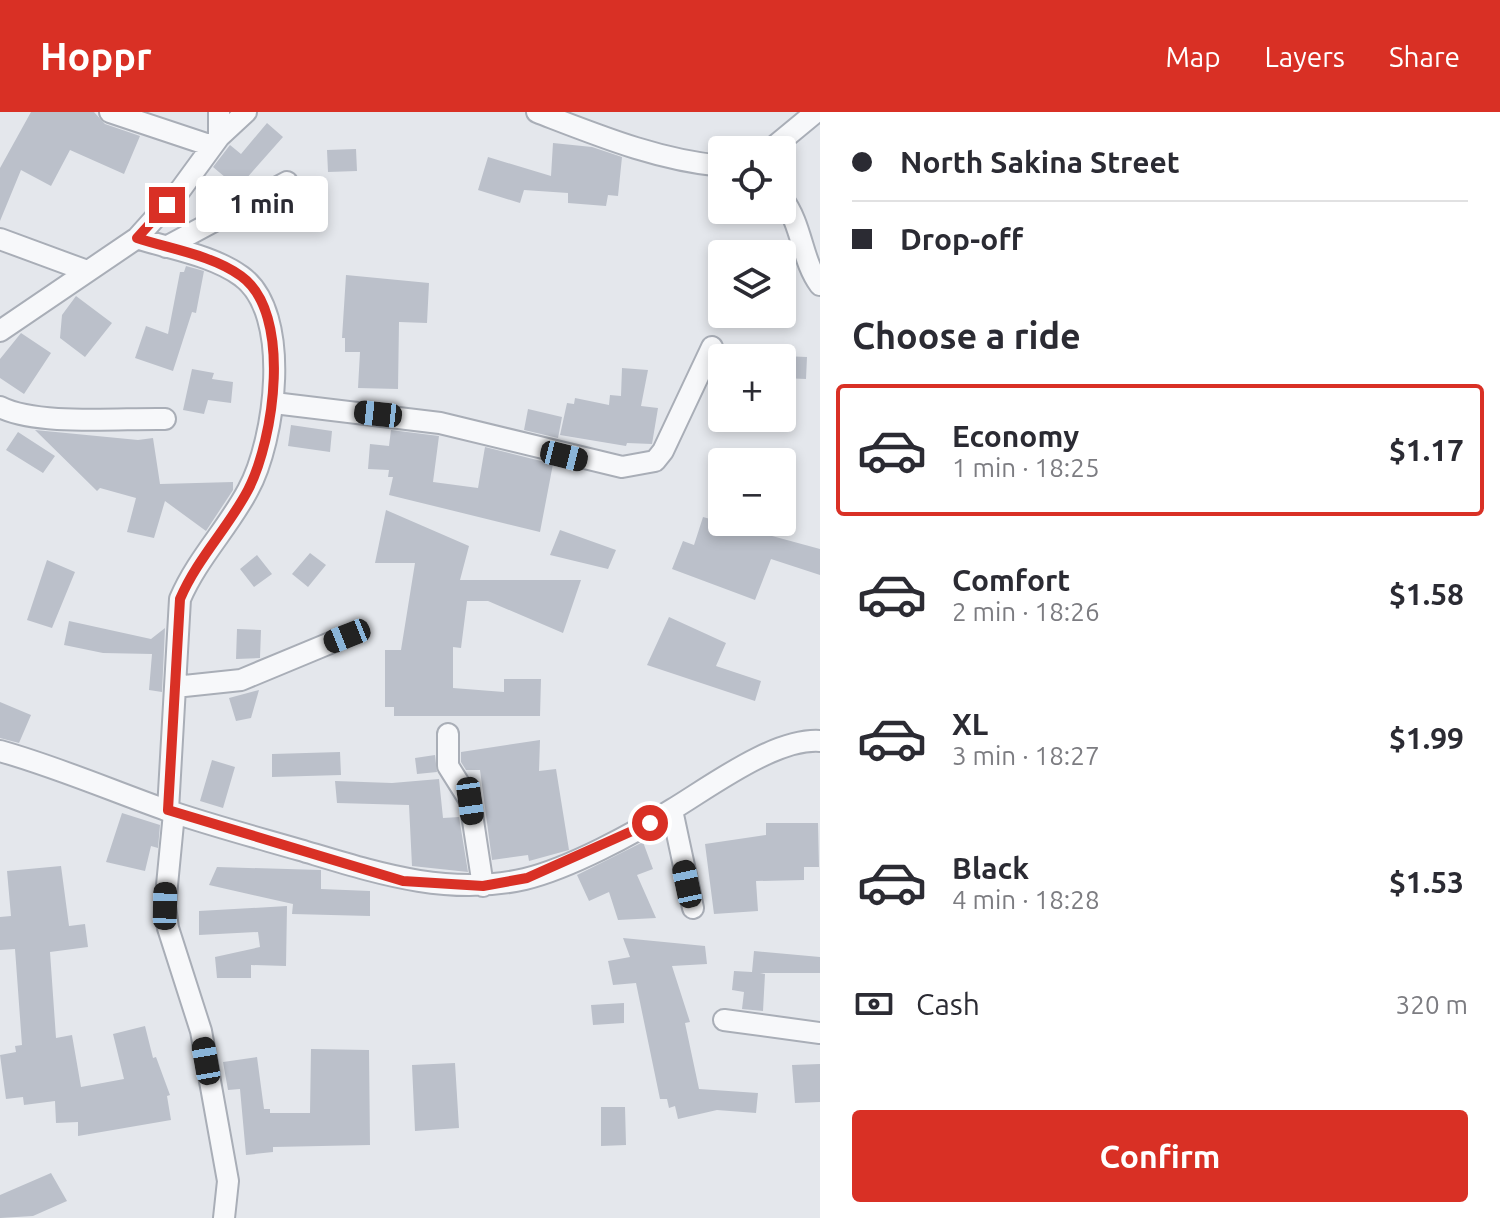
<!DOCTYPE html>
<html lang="en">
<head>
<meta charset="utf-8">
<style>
	body { margin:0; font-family:Ubuntu,sans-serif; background:#f2f2f3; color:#2b2b33; height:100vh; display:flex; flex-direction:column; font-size:30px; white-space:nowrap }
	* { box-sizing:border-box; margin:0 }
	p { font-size:26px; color:#7c7c81 }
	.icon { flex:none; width:44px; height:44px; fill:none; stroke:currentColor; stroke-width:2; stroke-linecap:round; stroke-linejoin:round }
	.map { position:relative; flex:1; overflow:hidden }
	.sheet { display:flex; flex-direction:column; background:#fff; width:680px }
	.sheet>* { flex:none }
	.top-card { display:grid; align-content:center; height:176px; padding:0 32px; background:#fff }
	.fabs { position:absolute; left:708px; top:24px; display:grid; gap:16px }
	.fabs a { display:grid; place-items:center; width:88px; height:88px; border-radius:8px; background:#fff; box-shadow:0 4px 12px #0003; font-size:40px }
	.end { position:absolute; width:36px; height:36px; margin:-18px; border:10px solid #d93025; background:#fff; box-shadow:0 0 0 4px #fff }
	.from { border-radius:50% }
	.bubble { position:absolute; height:56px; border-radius:8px; background:#fff; box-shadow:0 4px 12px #0003; font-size:26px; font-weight:700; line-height:56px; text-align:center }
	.car { position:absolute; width:24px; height:48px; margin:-24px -12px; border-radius:10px; box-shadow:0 0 6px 2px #0007; background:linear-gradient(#222 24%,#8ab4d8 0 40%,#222 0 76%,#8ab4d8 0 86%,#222 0) }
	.top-card b { display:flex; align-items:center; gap:28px; height:76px; font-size:30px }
	.top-card b+b { border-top:2px solid #e1e1e2 }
	.top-card i { width:20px; height:20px; background:#2b2b33 }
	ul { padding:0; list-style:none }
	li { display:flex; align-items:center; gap:24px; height:132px; margin:0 16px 12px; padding:0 16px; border:4px solid transparent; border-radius:8px }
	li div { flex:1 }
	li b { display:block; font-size:30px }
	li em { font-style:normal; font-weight:700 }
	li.on { border-color:#d93025 }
	li>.icon { width:72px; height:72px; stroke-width:1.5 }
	h2 { padding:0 32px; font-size:36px; line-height:96px }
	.pay { display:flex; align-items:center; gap:20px; height:88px; padding:0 32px; font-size:30px }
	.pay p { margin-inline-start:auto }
	.button { display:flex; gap:16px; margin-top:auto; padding:16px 32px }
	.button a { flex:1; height:92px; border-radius:8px; background:#d93025; color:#fff; font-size:32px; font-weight:700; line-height:92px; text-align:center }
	header { display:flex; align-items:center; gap:48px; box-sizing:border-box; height:112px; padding:0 40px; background:#d93025; color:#fff }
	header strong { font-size:38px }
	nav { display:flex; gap:44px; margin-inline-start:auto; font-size:28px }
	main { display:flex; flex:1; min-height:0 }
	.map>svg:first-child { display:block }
	.building { fill:#bbc0ca }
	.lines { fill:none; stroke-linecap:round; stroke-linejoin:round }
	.street-casing { stroke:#a9aeb7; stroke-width:24 }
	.street { stroke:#f7f8fa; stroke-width:20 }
	.route { stroke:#d93025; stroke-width:10 }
</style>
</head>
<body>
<header>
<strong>Hoppr</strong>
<nav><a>Map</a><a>Layers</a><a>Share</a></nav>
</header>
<main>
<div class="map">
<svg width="820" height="1106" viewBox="0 0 820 1106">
	<rect width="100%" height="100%" fill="#e4e7ec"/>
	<!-- building -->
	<path class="building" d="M31 0H94L105 12 140 24 124 62 70 38 51 74 21 58 0 109V56Z
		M267 11 283 25 238 76 213 55 230 33 241 42Z
		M553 31 592 35 622 45 618 84 608 83 606 94 568 91V81L524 78 520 91 478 78 488 45 551 64Z
		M356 37 357 59 328 60 327 38Z
		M186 154 204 159 196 201 192 200 173 259 135 246 146 214 168 222 180 160H184Z
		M346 163 429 171 427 211 399 210 398 277 358 276 360 240H345V226H342Z
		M76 184 112 211 85 245 60 226 62 203Z
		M21 221 51 241 24 282 0 266V247Z
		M782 244 807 245 806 267 782 266Z
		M622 256 648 258 641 294 658 296 652 332 627 331 626 334 560 323 567 291 574 292 575 286 609 293 610 283 621 284Z
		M192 257 214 261 212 267 233 270 231 291 208 288 204 302 183 298Z
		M528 297 562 305 558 326 524 318Z
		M291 313 332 319 330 340 288 334Z
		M35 318 138 328 153 326 160 372 233 370V378L206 419 165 389 154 426 127 420 136 386 100 376 97 379Z
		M391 318 439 324 433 370 478 376 485 335 553 352 540 420 389 383 393 365H388L389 358 368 357 370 332 389 334Z
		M18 320 55 344 43 361 6 338Z
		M386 398 469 434 460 468H581L563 521 488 489H467L461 536 453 535V576L504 580V567H541L540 604H394V595H385V538H401L415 451H375Z
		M703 405 820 437V463L771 447 755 488 672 457 683 429 694 433Z
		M560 418 616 438 608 457 550 443Z
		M310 441 326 453 308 475 292 462Z
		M257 443 272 462 254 475 240 457Z
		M47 448 75 460 52 516 27 508Z
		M669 505 726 531 716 554 761 569 755 589 647 553Z
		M69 509 151 527 165 516 162 580 149 578 152 542 103 541 64 533Z
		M237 517 261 518 260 546 236 547Z
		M259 578 251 606 236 609 229 586Z
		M0 590 31 603 19 631 0 626Z
		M540 628 539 659 556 657 569 738 529 749 528 743 492 748 480 658H466L461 650V640Z
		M340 640 341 663 272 665V642Z
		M435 643 437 660 417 662 415 646Z
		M212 648 235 655 223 696 200 689Z
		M439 667 443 706 459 705 468 760 412 754 409 693 337 691 335 669 392 671Z
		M122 701 160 713 158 736 151 734 145 759 106 750Z
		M766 711H818L819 755H804V768L756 769 758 799 714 802 705 732 766 723Z
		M643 730 653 757 637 763 656 806 618 808 609 780 589 789 577 763Z
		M61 754 69 814 85 812 88 835 50 840 56 926 72 923 81 975 124 967 113 922 145 914 153 946 156 945 170 983 167 984 171 1008 78 1024V1010L56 1011 55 989 24 993 23 985 6 987 0 943 16 940 15 934 22 933 15 837 0 838V805L11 804 7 759Z
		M217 755 321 758V777L370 779V804L292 802 293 792 209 773Z
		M287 794 286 854 251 853V866H217L215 845 260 835 258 820 199 823V799Z
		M623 826 705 834 707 852 672 854 690 910 685 911 699 977 758 981 756 1001 717 998 678 1007 675 994 669 996 667 987H660L636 871 613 873 608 849 630 845Z
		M754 839 820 845V861H760L765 862 763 899 742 897 744 880 732 878 734 859 752 860Z
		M624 891V911L593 913 591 893Z
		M311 937 369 938 370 1033 273 1035V1040L246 1043 240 977 228 978 223 950 257 945 264 997H270V1001H310Z
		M455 951 459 1016 415 1019 412 953Z
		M820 952V990L795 991 792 953Z
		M601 995H625L626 1033 601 1034Z
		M51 1061 67 1089 33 1104 0 1106V1083Z"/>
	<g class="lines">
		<!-- street casing -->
		<g class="street-casing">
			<path id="street" d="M110 0 212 34
				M537 0C597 23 657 48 722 54
				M219 25 246 0
				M770 38 816 0
				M782 86C803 114 801 147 820 173
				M137 126C170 137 212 143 241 164 293 201 275 329 248 378 228 416 197 447 180 487L168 698
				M0 127 87 159
				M166 135 287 70
				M0 219 137 126 181 77 219 25V0
				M274 291 440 311 622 355 655 349 663 339 712 235
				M0 295C37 314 120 306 165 307
				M175 575 241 568 347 524
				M448 622V654L470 689 483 774
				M0 639C57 655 110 678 166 698 210 713 255 725 300 738 374 760 447 785 525 767 570 756 633 722 673 697 711 674 775 626 820 629
				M672 698 693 796
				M174 701 165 794 168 816 201 919 228 1069 224 1106
				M724 908 820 921"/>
		</g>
		<!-- street -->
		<use href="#street" class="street"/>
	</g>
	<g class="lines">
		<!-- route -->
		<path class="route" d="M167 93 137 126C170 137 212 143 241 164 293 201 274 328 248 378 228 416 197 447 180 487L168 698 403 769 483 774 527 766 650 711"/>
	</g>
</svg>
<div class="fabs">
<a><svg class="icon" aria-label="locate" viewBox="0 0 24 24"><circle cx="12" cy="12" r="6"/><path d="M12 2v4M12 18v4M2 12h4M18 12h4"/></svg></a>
<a><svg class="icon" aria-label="layers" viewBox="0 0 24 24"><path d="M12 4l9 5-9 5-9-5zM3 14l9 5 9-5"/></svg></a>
<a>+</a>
<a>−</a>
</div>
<i class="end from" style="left:650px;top:711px"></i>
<i class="end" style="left:167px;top:93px"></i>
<div class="bubble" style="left:196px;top:64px;width:132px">1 min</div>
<i class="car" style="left:378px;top:302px;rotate:276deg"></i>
<i class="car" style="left:564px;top:344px;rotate:104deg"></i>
<i class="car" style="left:347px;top:524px;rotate:248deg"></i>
<i class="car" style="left:470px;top:689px;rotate:172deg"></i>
<i class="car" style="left:687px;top:772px;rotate:348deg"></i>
<i class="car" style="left:165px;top:794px;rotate:1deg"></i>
<i class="car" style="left:206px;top:949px;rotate:350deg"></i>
</div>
<section class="sheet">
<div class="top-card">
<b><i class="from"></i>North Sakina Street</b>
<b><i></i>Drop-off</b>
</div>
<h2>Choose a ride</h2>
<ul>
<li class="on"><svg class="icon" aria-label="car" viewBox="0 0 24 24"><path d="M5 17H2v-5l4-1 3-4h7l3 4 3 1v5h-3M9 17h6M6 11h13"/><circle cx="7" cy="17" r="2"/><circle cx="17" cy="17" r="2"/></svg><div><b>Economy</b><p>1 min · 18:25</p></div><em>$1.17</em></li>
<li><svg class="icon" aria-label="car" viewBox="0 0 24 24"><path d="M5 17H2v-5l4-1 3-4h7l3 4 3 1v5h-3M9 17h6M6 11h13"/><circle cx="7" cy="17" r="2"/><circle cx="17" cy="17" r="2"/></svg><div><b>Comfort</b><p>2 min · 18:26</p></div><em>$1.58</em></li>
<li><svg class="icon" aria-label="car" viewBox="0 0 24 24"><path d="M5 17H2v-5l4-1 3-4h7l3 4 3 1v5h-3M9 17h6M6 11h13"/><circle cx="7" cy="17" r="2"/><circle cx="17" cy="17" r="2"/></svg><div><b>XL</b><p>3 min · 18:27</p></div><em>$1.99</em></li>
<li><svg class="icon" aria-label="car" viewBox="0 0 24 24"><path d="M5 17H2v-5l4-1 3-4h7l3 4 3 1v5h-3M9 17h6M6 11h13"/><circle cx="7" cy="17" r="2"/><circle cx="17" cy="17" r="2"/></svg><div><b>Black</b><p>4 min · 18:28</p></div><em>$1.53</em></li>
</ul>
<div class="pay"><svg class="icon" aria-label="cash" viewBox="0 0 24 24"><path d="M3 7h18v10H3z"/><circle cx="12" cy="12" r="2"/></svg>Cash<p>320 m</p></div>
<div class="button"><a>Confirm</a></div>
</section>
</main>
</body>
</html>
